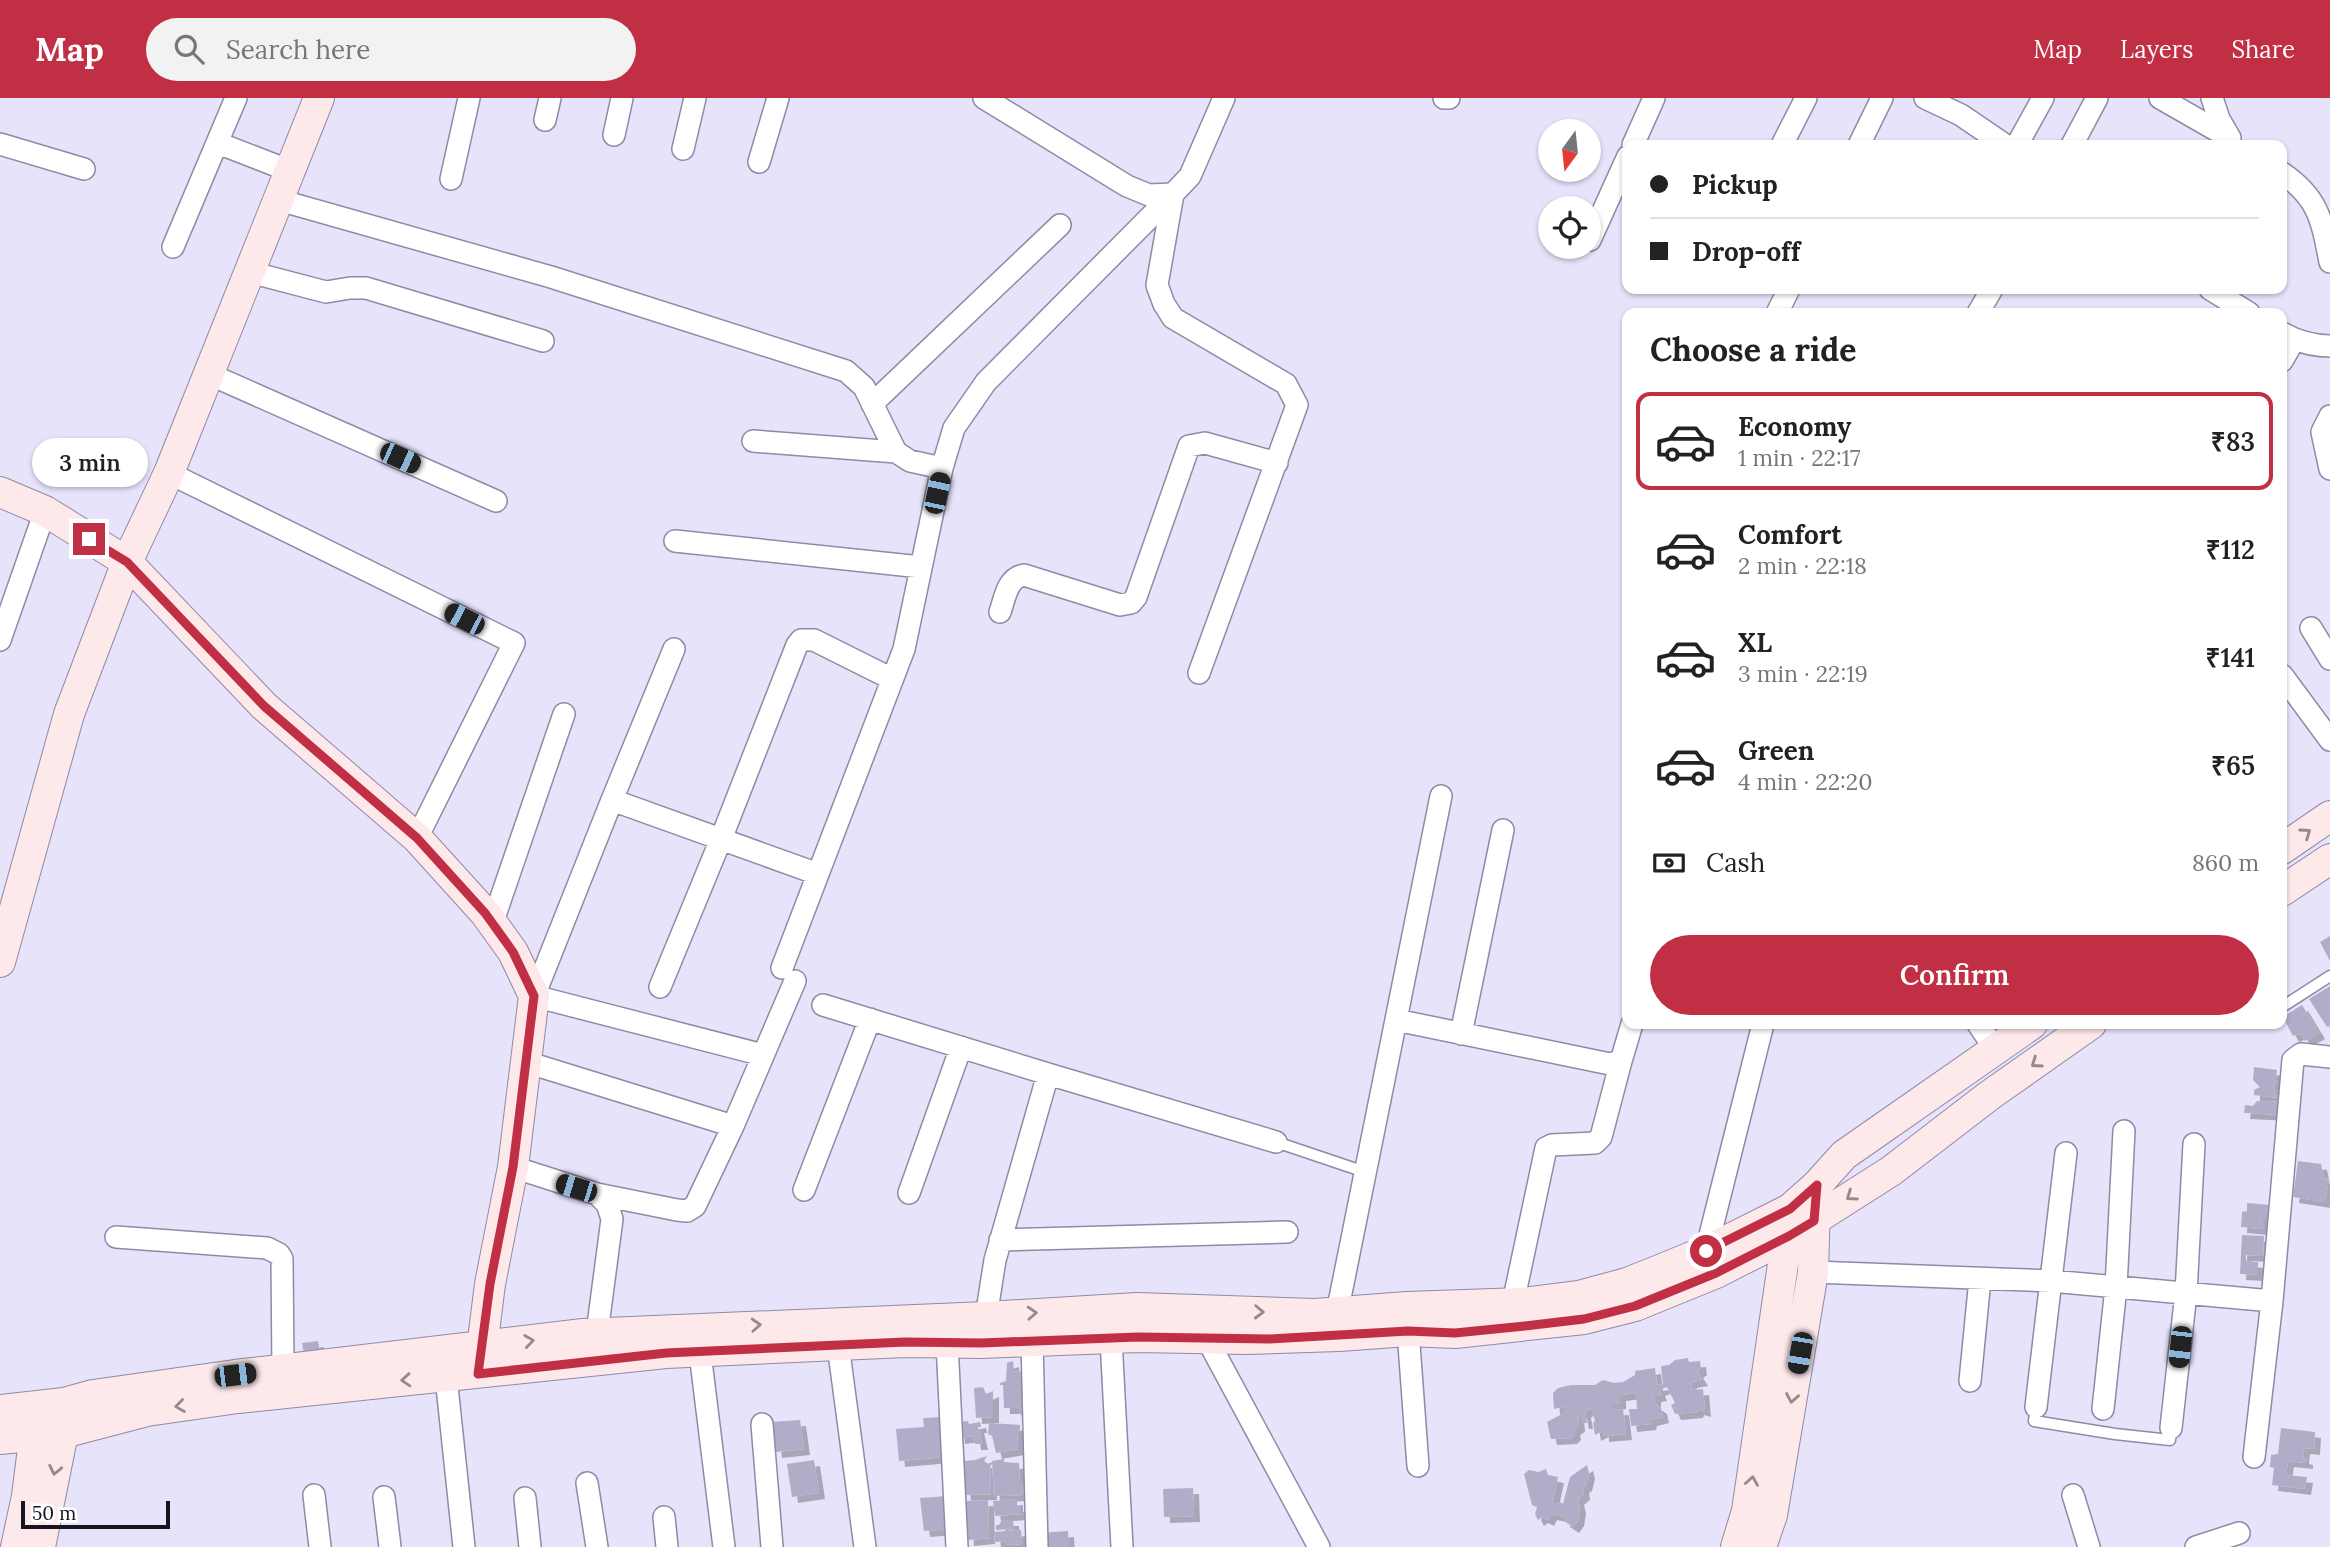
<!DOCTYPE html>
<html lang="en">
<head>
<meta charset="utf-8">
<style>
	body { margin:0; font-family:Lora,serif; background:#f2f2f2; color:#222; height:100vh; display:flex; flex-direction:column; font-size:26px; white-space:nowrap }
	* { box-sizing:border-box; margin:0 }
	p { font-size:23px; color:#767676 }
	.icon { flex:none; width:38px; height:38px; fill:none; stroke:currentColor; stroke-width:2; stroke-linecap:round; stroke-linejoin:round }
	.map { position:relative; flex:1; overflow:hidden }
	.details { position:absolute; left:1622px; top:210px; width:665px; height:721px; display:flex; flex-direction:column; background:#fff; border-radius:14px; box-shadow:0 2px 5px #0004 }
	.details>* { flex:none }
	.hud { position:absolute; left:1622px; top:42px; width:665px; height:154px; border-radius:14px; box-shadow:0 2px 5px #0004; display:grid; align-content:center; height:154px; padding:0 28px; background:#fff }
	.needle { width:46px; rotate:195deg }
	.controls { position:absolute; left:1538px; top:21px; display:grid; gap:14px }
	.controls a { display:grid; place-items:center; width:63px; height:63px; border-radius:50%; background:#fff; box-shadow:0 2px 5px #0004; font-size:35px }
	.scale { position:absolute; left:21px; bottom:18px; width:149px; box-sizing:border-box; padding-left:7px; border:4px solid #16141e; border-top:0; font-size:19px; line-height:24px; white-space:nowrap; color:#16141e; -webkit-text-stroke:5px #fff; paint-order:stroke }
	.end { position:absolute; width:32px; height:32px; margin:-16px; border:9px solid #c02f44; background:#fff; box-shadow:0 0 0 4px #fff }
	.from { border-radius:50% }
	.bubble { position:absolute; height:49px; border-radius:24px; background:#fff; box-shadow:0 2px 5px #0004; font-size:23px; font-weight:600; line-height:49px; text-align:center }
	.car { position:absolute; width:21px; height:42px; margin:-21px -10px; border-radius:9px; box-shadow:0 0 5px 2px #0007; background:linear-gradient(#222 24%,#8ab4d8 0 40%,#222 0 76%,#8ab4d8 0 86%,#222 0) }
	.hud b { display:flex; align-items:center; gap:24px; height:66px; font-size:26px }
	.hud b+b { border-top:2px solid #e0e0e0 }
	.hud i { width:18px; height:18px; background:#222 }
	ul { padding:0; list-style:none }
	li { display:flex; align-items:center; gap:21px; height:98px; margin:0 14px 10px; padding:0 14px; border:4px solid transparent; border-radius:14px }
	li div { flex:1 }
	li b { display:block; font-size:26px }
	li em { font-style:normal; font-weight:600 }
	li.selected { border-color:#c02f44 }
	li>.icon { width:63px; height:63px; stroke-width:1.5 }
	h2 { padding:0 28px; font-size:32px; line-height:84px }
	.pay { display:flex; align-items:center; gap:18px; height:77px; padding:0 28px; font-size:26px }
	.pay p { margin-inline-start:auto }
	.button { display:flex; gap:14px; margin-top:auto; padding:14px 28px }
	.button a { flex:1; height:80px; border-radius:42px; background:#c02f44; color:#fff; font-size:28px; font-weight:600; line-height:80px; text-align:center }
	header { display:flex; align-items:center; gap:42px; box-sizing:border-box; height:98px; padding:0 35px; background:#c02f44; color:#fff }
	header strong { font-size:33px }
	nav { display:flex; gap:38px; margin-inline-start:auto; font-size:24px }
	.search { width:490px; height:63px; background:#f2f2f2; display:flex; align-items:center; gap:18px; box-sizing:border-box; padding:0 24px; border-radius:38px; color:#767676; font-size:26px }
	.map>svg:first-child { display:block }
	.building { fill:#b1adc9; filter:url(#shadow) }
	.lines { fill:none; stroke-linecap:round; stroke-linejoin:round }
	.lane-casing { stroke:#8f8aa5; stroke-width:13 }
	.street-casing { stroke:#8f8aa5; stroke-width:24 }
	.secondary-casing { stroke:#8f8aa5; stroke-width:32 }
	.lane { stroke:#fff; stroke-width:10 }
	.street { stroke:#fff; stroke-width:21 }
	.secondary { stroke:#fde8ea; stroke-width:30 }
	.oneway { stroke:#95898e }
	.route { stroke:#c02f44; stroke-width:9 }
</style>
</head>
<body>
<header>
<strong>Map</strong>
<div class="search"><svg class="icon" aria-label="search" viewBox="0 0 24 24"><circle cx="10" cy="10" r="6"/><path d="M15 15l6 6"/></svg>Search here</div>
<nav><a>Map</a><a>Layers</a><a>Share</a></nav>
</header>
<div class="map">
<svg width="2330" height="1449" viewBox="0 0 2330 1449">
	<defs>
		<filter id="shadow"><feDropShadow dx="6" dy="6" stdDeviation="0" flood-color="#0004"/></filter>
	</defs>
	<rect width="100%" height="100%" fill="#e7e3fb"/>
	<!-- building -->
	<path class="building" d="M2330 838V863L2320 844Z
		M2330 888V927L2327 929 2309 901Z
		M2302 907 2319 935 2305 943 2301 935 2293 938 2283 919Z
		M2254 969 2277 972 2275 986 2271 987 2275 988 2274 997 2281 998 2280 1000 2254 997V992L2260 989 2253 982Z
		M2257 1003 2284 1004 2283 1017 2244 1015 2245 1007 2253 1008Z
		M2298 1063 2321 1066 2324 1081 2329 1080 2325 1104 2293 1099Z
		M2247 1105 2270 1107V1121H2263L2262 1131 2241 1129 2242 1114 2247 1113Z
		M2242 1137 2264 1138 2263 1158 2246 1157V1163L2258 1164V1177L2240 1176Z
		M318 1243 320 1254 304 1256 302 1245Z
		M1688 1260 1689 1264 1700 1263 1701 1271 1697 1274 1702 1282 1691 1284 1692 1292 1703 1291 1705 1313 1698 1311 1697 1314 1675 1316 1671 1307 1675 1305 1667 1289 1659 1292 1661 1297 1655 1298V1306L1661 1310 1663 1319 1651 1322 1650 1326 1631 1328 1629 1311H1637L1636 1295 1620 1297V1305L1612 1306V1312L1623 1311 1626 1336 1603 1338V1333L1595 1337 1593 1325 1595 1323 1591 1309 1585 1314 1587 1325H1583L1581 1315 1578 1317 1579 1328 1574 1331 1575 1336 1571 1340 1551 1341 1547 1324 1564 1315V1309L1554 1311 1553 1295 1558 1290 1571 1287H1595L1603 1282 1614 1285 1623 1284 1635 1277V1273L1655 1270 1657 1287 1663 1286 1661 1268 1669 1267 1675 1262Z
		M1013 1263 1014 1274 1028 1273 1024 1317 1022 1318 1019 1315V1310H1004L1003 1287H1000V1285L1006 1283 1007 1265Z
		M983 1289 986 1296 993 1293V1319L976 1320 974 1290Z
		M941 1319 945 1359 899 1363 896 1331 924 1329 923 1320Z
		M800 1322 804 1351 776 1354 772 1324Z
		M968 1323 969 1326 980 1324 981 1329H978L982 1346H975L974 1338 959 1340 957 1324Z
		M989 1325 1020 1327V1332L1017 1335 1018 1351 996 1355 992 1338 988 1336Z
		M2281 1330 2315 1334 2314 1351 2304 1350 2303 1360 2307 1361V1365L2288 1363 2286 1377 2307 1379 2305 1391 2272 1387 2274 1370 2270 1369 2271 1357 2278 1356Z
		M987 1358 984 1363 990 1367 991 1396 965 1397 960 1360 964 1359 965 1363 975 1362Z
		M1004 1361V1364L1019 1365 1020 1388 1024 1386 1023 1397 994 1398 992 1363Z
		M814 1362 819 1395 792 1399 787 1366Z
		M1587 1367 1589 1375 1586 1387 1583 1389 1584 1396 1578 1401 1580 1410 1578 1422 1573 1429 1564 1423 1565 1419 1551 1416 1548 1422 1542 1419 1538 1422 1535 1416 1537 1409 1532 1407 1524 1376 1529 1372 1538 1374 1546 1371 1548 1377 1558 1379 1552 1407 1560 1404 1563 1406 1570 1379Z
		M1193 1390 1194 1418 1164 1419 1163 1391Z
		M948 1398 950 1431 924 1433 920 1400Z
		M1017 1401V1408H1021V1416L995 1418 993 1403Z
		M988 1402 989 1440 968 1442 964 1403Z
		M1002 1422H1013L1014 1431 996 1432V1427H999Z
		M1021 1432 1022 1446 1006 1447 1005 1443 995 1444 994 1434Z
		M1068 1433 1069 1449H1045L1040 1435Z"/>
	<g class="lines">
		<!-- lane casing -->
		<g class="lane-casing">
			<path id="lane" d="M2282 909 2330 878
				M1276 1044 1365 1074
				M2036 1309 2034 1323 2115 1336 2170 1342 2171 1330"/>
		</g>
		<!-- street casing -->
		<g class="street-casing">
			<path id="street" d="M984 0 1127 88 1149 97 1173 96 1190 78 1224 0
				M1444 0H1449
				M1925 0 1961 17 2005 47
				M2160 0 2230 40
				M2212 0 2219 21 2230 40
				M545 22 550 0
				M614 37 622 0
				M218 45 290 73
				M0 46 84 71
				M1633 47 1654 0
				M1782 47 1806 0
				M1859 47 1882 0
				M2017 47 2043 0
				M2072 47 2097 0
				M683 51 695 0
				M759 64 778 0
				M2282 75C2319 100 2322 123 2330 164
				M451 81 469 0
				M1173 96 1157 187 1164 206 1173 220 1286 286 1297 307 1199 575
				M279 102 551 179 846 273 864 289 896 354 910 363 942 370
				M1590 142 1628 58
				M173 149 236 0
				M250 174 326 194 350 190H366L543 243
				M2210 191 2249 215
				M1778 213 1789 191
				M1978 215 1992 191
				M2282 235C2298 244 2312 248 2330 248
				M2282 263 2294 242
				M209 276 496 403
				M872 306 1060 127
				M2330 318 2322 334 2330 371
				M753 343 896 354
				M169 375 514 545 417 740
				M675 443 921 469
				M1000 514C1005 500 1007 480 1024 477L1120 507 1131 505 1136 499 1189 348 1205 345 1277 365
				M2311 530 2330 561
				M0 542 45 413
				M2282 577 2330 642
				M612 702 674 551
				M818 776 904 551 942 370 954 330 986 284 1173 96
				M492 826 564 616
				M660 889 721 741 797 547 801 542H814L892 581
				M823 907 1048 976 995 1162 986 1219
				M1396 922 1610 966 1621 963 1632 926
				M1978 926 1995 951
				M1461 936 1503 732
				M763 957 534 898 612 702 818 776 782 870
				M526 964 733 1028
				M1048 976 1276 1044
				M513 1069 597 1096 607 1106 612 1121 597 1235
				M804 1092 870 921
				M909 1095 961 949
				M597 1096 677 1112 687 1113 695 1108 733 1028 795 883
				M116 1139 267 1150 279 1156 282 1161 283 1271
				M1000 1142 1287 1134
				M1706 1153 1763 926
				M1813 1174 2051 1183 2272 1203
				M1513 1205 1546 1050 1552 1047 1595 1045 1601 1039 1621 963
				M1337 1215 1441 698
				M1408 1233 1418 1368
				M1111 1241 1122 1449
				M1207 1241 1319 1449
				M1032 1243 1037 1449
				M947 1245 957 1449
				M838 1247 865 1449
				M700 1255 724 1449
				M446 1279 464 1449
				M1970 1283 1980 1181
				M2036 1309 2066 1055
				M2103 1311 2116 1189 2124 1033
				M762 1326 772 1449
				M2171 1330 2186 1195 2194 1046
				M2254 1359 2272 1203 2293 962 2301 956 2330 959
				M587 1385 597 1449
				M314 1397 320 1449
				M2073 1397 2089 1449
				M384 1399 390 1449
				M525 1400 530 1449
				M664 1419 667 1449
				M2196 1449 2239 1435"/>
		</g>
		<!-- secondary casing -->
		<g class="secondary-casing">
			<path id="secondary" d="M319 0 169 375 127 464 264 608 417 740 485 815 513 854 534 898 513 1069 490 1186 480 1266
				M0 394 45 413 127 464 69 616 0 864
				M2282 751 2330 718
				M2282 793 2330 761
				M0 1312 64 1305 93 1297 235 1277 583 1236 986 1219 1137 1210 1315 1216 1407 1209 1522 1205 1579 1198 1627 1185 1662 1171 1706 1153 1790 1111 1817 1087 1844 1057 2032 926
				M0 1341 63 1335 147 1313 238 1300 666 1255 905 1244 981 1245 1138 1239 1246 1241 1339 1238 1408 1233 1455 1235 1584 1221 1635 1208 1716 1175 1789 1138 1891 1073 1990 997 2091 926
				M16 1449 27 1398 37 1318
				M40 1449 63 1335V1315
				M1736 1449 1747 1413 1789 1125
				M1761 1449 1772 1417 1813 1174 1815 1108"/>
		</g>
		<!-- lane -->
		<use href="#lane" class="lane"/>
		<!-- street -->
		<use href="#street" class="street"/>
		<!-- secondary -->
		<use href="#secondary" class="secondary"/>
	</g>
	<!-- one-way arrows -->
	<defs><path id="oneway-chevron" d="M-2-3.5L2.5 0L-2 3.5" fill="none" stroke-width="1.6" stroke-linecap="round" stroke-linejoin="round" transform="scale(1.75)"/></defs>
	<g class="oneway">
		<use href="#oneway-chevron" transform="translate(2306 735) rotate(-35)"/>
		<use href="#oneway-chevron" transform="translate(2036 965) rotate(145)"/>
		<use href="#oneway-chevron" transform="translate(1851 1098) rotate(145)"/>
		<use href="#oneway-chevron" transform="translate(1259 1214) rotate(2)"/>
		<use href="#oneway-chevron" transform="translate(1032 1215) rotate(-3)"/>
		<use href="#oneway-chevron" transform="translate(756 1227) rotate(-3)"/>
		<use href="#oneway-chevron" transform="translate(529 1243) rotate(-8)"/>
		<use href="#oneway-chevron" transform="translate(406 1282) rotate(176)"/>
		<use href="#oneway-chevron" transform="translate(1792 1300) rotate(100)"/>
		<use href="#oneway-chevron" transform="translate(180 1308) rotate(172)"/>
		<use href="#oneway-chevron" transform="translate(55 1372) rotate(102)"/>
		<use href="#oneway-chevron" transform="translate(1752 1383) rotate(-81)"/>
	</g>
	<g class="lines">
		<!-- route -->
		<path class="route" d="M89 441 127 464 264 608 417 740 485 815 513 854 534 898 513 1069 490 1186 478 1276 666 1255 905 1244 981 1245 1138 1239 1269 1241 1408 1233 1455 1235 1525 1228 1584 1221 1635 1208 1716 1175 1789 1138 1814 1123 1817 1087 1790 1111 1706 1153"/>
	</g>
</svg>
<div class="controls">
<a><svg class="needle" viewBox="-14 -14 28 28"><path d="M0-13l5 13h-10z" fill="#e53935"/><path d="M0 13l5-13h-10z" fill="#767676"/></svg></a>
<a><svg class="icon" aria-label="locate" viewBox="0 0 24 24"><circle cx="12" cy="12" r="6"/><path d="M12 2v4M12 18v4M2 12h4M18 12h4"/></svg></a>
</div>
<div class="scale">50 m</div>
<i class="end from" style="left:1706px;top:1153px"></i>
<i class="end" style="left:89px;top:441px"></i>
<div class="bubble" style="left:32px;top:340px;width:116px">3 min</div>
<i class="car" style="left:400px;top:360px;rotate:114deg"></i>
<i class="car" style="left:937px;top:395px;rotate:12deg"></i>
<i class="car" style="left:464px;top:521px;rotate:297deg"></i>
<i class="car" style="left:576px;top:1090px;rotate:287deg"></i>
<i class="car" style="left:2180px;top:1249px;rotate:186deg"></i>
<i class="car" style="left:1800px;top:1255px;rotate:190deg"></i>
<i class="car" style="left:235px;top:1277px;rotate:83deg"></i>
<div class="hud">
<b><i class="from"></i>Pickup</b>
<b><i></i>Drop-off</b>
</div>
<section class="details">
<h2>Choose a ride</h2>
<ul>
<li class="selected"><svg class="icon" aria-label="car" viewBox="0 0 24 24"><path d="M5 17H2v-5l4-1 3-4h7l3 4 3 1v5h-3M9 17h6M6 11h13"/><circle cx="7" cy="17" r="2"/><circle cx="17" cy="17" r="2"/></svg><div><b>Economy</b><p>1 min · 22:17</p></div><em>₹83</em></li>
<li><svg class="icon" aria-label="car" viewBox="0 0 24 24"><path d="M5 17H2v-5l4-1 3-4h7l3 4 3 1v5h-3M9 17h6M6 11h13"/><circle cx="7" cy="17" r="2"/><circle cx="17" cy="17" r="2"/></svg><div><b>Comfort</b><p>2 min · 22:18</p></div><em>₹112</em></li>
<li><svg class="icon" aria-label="car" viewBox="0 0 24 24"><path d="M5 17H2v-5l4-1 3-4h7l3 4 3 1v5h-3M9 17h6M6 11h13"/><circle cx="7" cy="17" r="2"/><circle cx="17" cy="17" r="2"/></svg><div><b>XL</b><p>3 min · 22:19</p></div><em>₹141</em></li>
<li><svg class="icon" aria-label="car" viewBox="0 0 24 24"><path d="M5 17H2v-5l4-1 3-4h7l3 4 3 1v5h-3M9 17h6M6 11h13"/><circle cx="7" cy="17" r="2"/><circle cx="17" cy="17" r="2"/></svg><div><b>Green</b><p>4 min · 22:20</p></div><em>₹65</em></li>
</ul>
<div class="pay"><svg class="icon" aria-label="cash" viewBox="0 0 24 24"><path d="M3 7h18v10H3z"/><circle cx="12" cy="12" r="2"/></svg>Cash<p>860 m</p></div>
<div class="button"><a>Confirm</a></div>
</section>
</div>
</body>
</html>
